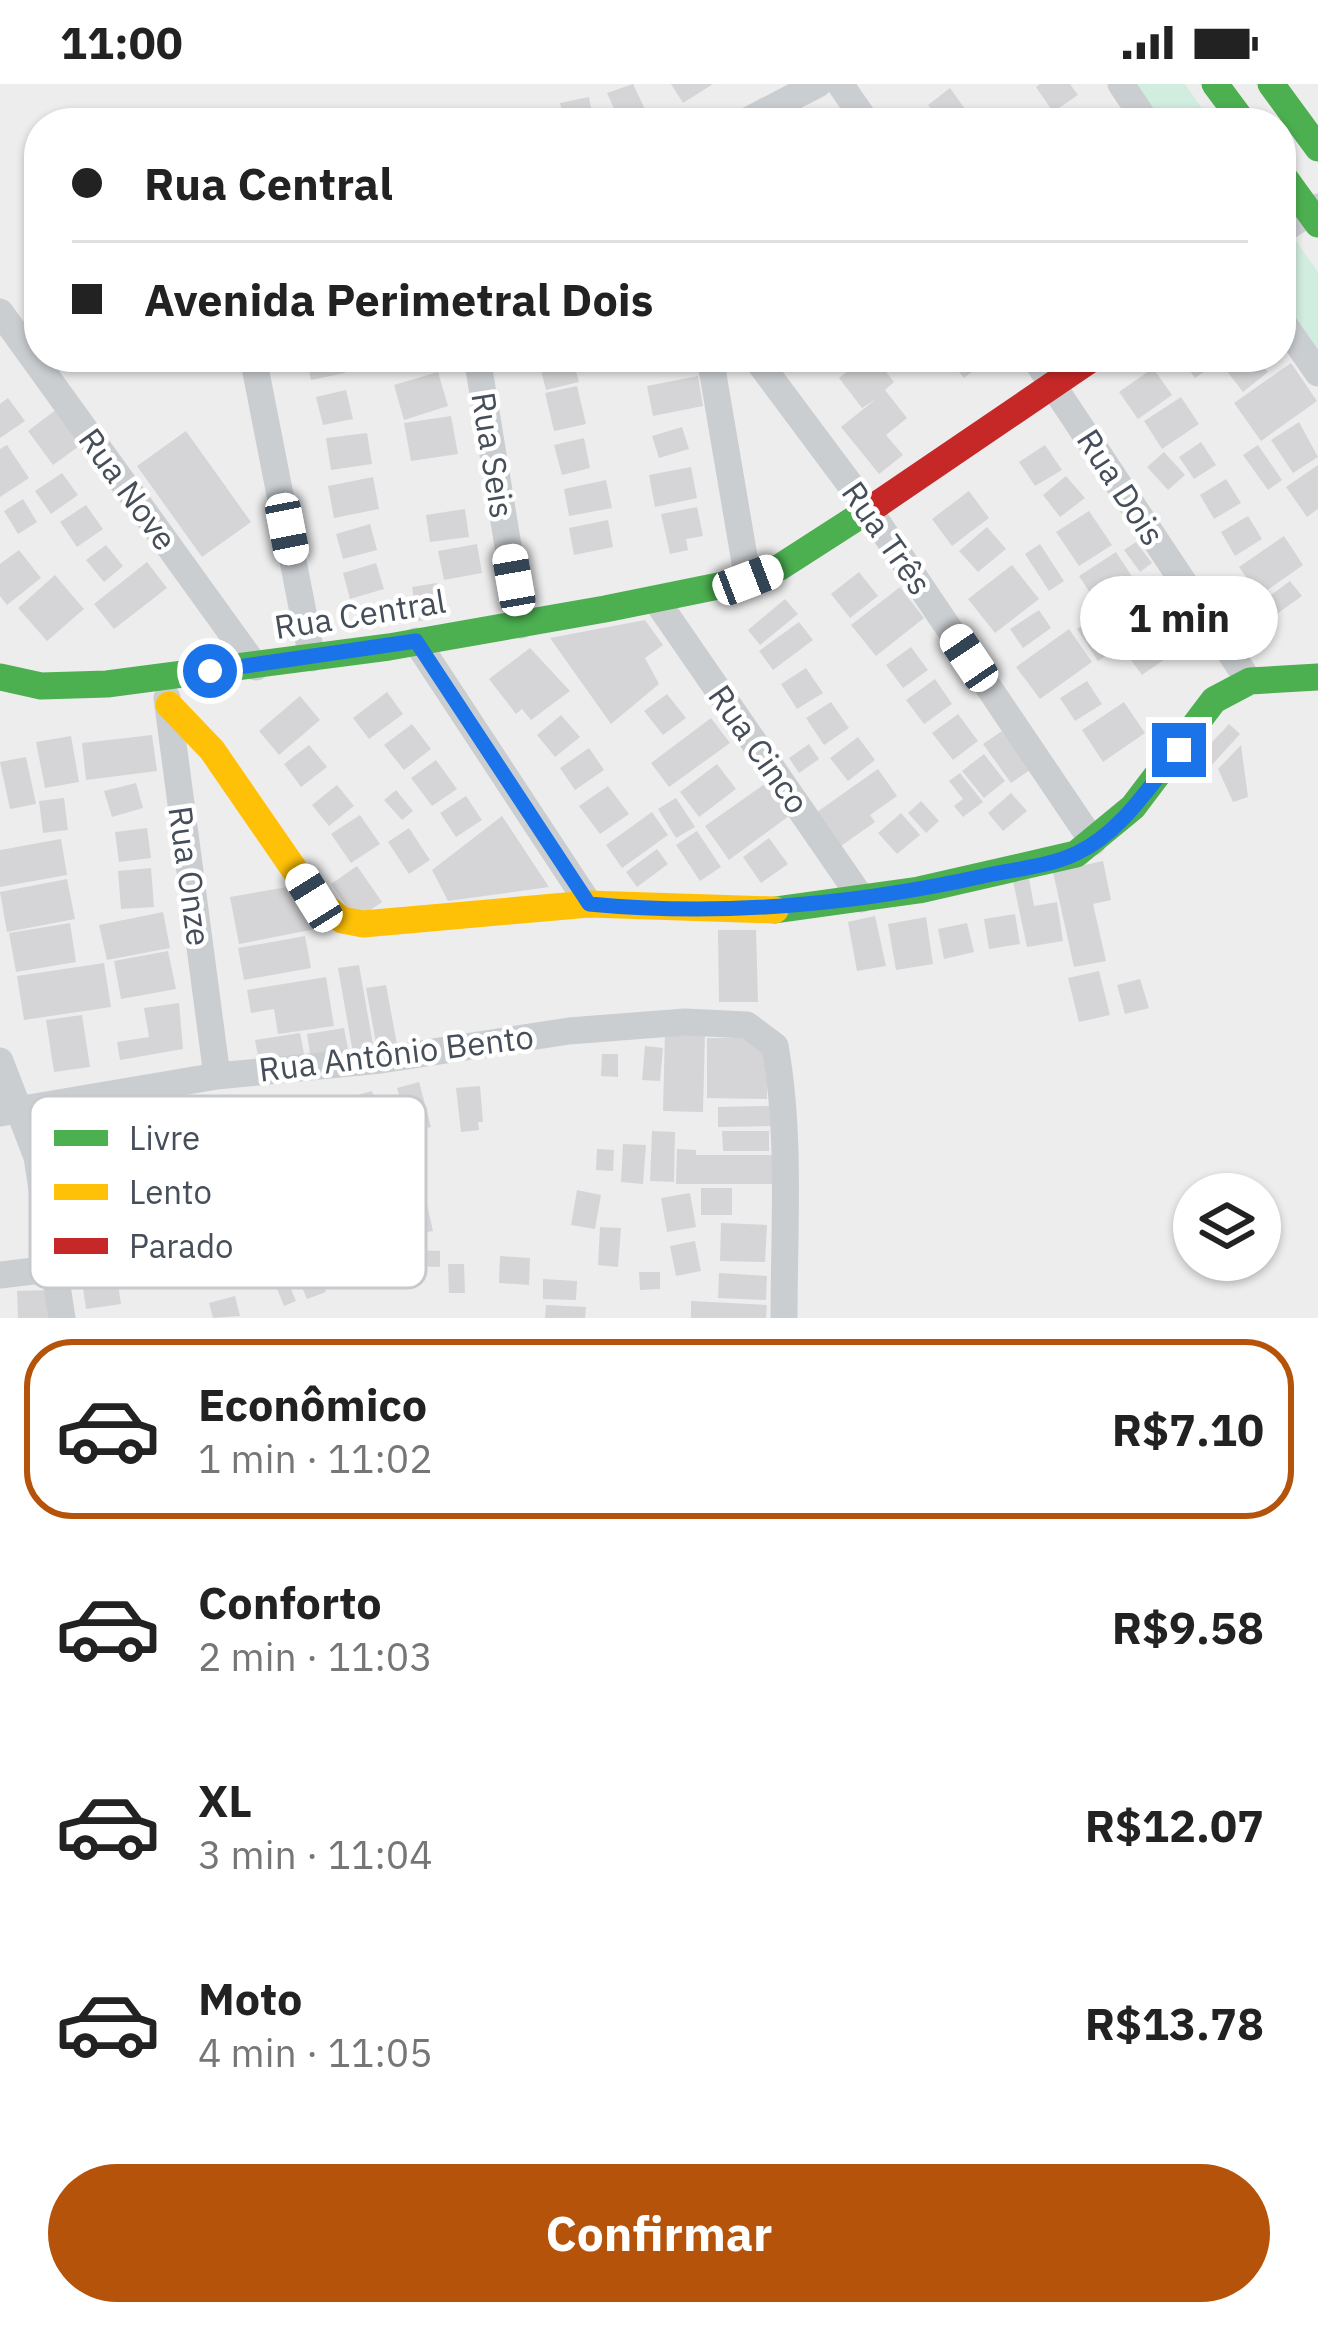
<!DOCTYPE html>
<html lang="pt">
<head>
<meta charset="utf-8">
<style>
	body { margin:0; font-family:"IBM Plex Sans",sans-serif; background:#f6f6f6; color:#222; height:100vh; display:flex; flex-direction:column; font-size:45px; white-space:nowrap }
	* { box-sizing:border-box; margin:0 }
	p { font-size:39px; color:#767676 }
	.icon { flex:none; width:66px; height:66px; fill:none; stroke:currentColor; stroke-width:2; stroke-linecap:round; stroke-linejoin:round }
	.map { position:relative; height:1234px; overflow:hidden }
	.details { display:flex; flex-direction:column; background:#fff; flex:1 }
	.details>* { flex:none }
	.top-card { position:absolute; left:24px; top:24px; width:1272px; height:264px; border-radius:48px; box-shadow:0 3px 9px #0004; display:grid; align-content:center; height:264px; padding:0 48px; background:#fff }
	.controls { position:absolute; left:1173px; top:1089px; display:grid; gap:24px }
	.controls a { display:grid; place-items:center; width:108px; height:108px; border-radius:50%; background:#fff; box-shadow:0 3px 9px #0004; font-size:60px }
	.end { position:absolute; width:54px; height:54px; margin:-27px; border:15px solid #1a73e8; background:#fff; box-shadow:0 0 0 6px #fff }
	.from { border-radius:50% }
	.bubble { position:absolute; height:84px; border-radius:42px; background:#fff; box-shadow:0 3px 9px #0004; font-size:39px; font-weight:700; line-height:84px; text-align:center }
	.car { position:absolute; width:36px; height:72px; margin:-36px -18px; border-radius:15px; box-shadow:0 0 9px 3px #0007; background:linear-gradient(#fff 24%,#345 0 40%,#fff 0 76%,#345 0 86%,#fff 0) }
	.top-card b { display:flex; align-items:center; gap:42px; height:114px; font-size:45px }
	.top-card b+b { border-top:3px solid #e0e0e0 }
	.top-card i { width:30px; height:30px; background:#222 }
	ul { padding:21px 0 0; list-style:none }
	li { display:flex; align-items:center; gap:36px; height:180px; margin:0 24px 18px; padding:0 24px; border:6px solid transparent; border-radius:48px }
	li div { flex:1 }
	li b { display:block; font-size:45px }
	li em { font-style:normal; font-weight:700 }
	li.current { border-color:#b45309 }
	li>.icon { width:108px; height:108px; stroke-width:1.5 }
	.primary-button { display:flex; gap:24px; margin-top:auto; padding:24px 48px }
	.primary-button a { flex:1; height:138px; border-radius:72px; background:#b45309; color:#fff; font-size:48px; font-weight:700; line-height:138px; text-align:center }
	.status { display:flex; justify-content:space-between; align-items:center; height:84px; padding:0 60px; background:#fff; direction:ltr }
	.status svg { height:33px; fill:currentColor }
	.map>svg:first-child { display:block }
	.green { fill:#d1eddf }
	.building { fill:#d5d5d7 }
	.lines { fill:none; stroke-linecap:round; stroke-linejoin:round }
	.street { stroke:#cbced1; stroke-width:27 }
	.fast { stroke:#4caf50; stroke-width:27 }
	.slow { stroke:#ffc107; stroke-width:27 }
	.jam { stroke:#c62828; stroke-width:27 }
	.route { stroke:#1a73e8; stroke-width:15 }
	.labels { text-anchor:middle; stroke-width:9; stroke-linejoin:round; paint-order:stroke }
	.street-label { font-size:33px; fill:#454e59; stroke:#fff }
	.key { fill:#fff; stroke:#c7cacd; stroke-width:3 }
	.key-label { font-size:33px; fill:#454e59 }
</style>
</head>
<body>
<div class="status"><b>11:00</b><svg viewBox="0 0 49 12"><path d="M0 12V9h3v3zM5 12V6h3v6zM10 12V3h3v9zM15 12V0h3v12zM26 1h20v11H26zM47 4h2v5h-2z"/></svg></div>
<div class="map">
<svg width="1318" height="1234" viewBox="0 0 1318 1234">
	<rect width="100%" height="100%" fill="#eeeded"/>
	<!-- green -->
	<path class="green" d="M1126 0H1185L1212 39H1152Z
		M1281 136 1318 188V282L1281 228Z"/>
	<!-- building -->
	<path class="building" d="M633 0 645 25 619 36 607 9Z
		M671 0H713L683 19Z
		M1040 0H1070L1078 11 1053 28 1036 3Z
		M950 4 968 29 955 39H942L928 21Z
		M589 13 594 39H565L560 19Z
		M306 273H342L345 289 311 296Z
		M572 273 579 298 546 306 538 275Z
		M947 273H983L986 277 964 294Z
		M1180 273H1225L1195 294Z
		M1242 273H1255L1268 288 1243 308 1226 286Z
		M876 275 894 298 885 306 907 334 886 351 903 371 879 390 841 343 876 315 862 324 839 294 861 276 866 283Z
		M1291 279 1317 317 1261 357 1234 319Z
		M1153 284 1172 311 1138 335 1119 308Z
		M438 288 448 322 404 336 394 301Z
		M698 292 703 322 653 332 647 302Z
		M577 302 586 340 554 347 545 309Z
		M346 306 353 335 323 341 316 313Z
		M1181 313 1199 340 1162 365 1144 337Z
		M8 314 25 337 0 354V320Z
		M57 325 82 360 53 381 28 347Z
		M451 332 458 370 411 377 404 339Z
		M1299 338 1318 373 1293 389 1271 356Z
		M682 343 689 365 659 374 652 352Z
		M186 347 251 438 202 473 137 382Z
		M367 349 372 380 331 386 326 354Z
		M584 354 590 384 562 391 554 361Z
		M1201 358 1216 381 1194 395 1179 373Z
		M7 361 29 394 0 413V365Z
		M1045 361 1062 386 1035 402 1019 378Z
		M1258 361 1282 396 1268 406 1243 371Z
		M1164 368 1185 391 1168 406 1147 383Z
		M1318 381V425L1307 433 1286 403Z
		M691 383 697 414 655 423 649 391Z
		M62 389 78 411 51 430 35 407Z
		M1066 392 1085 414 1060 433 1043 411Z
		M373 393 379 425 334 434 328 402Z
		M1226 395 1241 419 1214 435 1200 411Z
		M606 396 612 424 569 432 564 405Z
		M969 407 989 434 952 462 932 435Z
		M23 415 37 438 18 450 4 427Z
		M86 421 103 445 77 463 60 438Z
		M697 423 703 452 686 455 688 466 670 470 661 430Z
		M465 425 469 453 430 458 426 431Z
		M1089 427 1112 461 1079 482 1056 448Z
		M1248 432 1262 455 1235 472 1221 448Z
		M608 436 613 463 574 471 569 444Z
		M370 440 377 466 343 475 336 450Z
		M987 443 1006 465 978 488 959 467Z
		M1284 452 1303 481 1259 512 1239 483Z
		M1136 458 1152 479 1140 488 1124 466Z
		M477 460 482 489 444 496 438 467Z
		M1040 460 1064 497 1049 507 1025 470Z
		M106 461 123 482 104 498 86 476Z
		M19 466 41 494 7 521 0 512V480Z
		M1116 468 1135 497 1098 521 1079 492Z
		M147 478 167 504 114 545 94 520Z
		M376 479 384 505 350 515 343 489Z
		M1012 481 1039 515 995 549 968 515Z
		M859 488 878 512 850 534 831 510Z
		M55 491 84 525 47 557 18 524Z
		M1290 497 1302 512 1274 532 1263 517Z
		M437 499 443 533 418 537 412 503Z
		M1143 499 1162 529 1123 554 1104 524Z
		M900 503 924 534 876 572 851 541Z
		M785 515 798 530 760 561 748 546Z
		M1039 526 1051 544 1023 564 1010 545Z
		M645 536 663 561 645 574 659 600 611 640 550 554Z
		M1090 536 1112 568 1098 577 1077 545Z
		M1164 537 1182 563 1142 591 1123 565Z
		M799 538 813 556 773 586 759 567Z
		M1069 545 1092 578 1040 615 1016 583Z
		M911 563 928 586 903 604 886 581Z
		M530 564 570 607 531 636 522 625 516 630 489 595Z
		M806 584 823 609 797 625 781 600Z
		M935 595 952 620 924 640 906 616Z
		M1087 597 1102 620 1075 637 1060 614Z
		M387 608 403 630 369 655 353 634Z
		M667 610 686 634 663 651 644 627Z
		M300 612 320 636 279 671 259 647Z
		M831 618 849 644 824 661 806 634Z
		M1124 618 1145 649 1103 678 1082 646Z
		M958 630 978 657 953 676 932 649Z
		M561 631 580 653 555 673 537 651Z
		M711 634 730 659 669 703 651 679Z
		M412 640 431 665 404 686 384 661Z
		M1229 640 1240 650 1211 682 1200 671Z
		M1002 647 1030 686 1011 699 983 660Z
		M152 651 157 687 86 696 82 659Z
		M71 652 79 698 45 704 36 658Z
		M858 653 875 676 848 697 830 674Z
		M809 660 819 675 799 689 789 674Z
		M309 661 327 683 301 703 284 680Z
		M1241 661 1248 713 1233 718 1218 685Z
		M589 664 604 686 575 706 560 684Z
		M984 670 1005 697 984 714 962 687Z
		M26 673 36 720 10 725 0 678Z
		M436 676 457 705 432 722 411 694Z
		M717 680 736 705 699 733 680 708Z
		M878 685 897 712 870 731 875 738 841 762 817 728Z
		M960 689 983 718 963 733 954 722 963 715 949 697Z
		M136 699 143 724 112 733 104 707Z
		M766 699 789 732 729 776 705 742Z
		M337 701 354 722 329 742 312 721Z
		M608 702 629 730 600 750 579 722Z
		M396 706 413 727 402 736 384 716Z
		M1011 709 1027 727 1003 747 988 729Z
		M466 712 482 736 456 753 440 729Z
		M64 714 68 746 43 749 39 717Z
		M676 714 695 743 676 754 658 725Z
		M921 717 939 737 926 749 908 729Z
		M652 728 668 751 622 784 606 761Z
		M901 729 920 751 897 770 878 749Z
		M360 731 380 760 351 779 331 750Z
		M502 732 549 803 448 817 432 786Z
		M147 744 151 774 119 778 115 748Z
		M409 744 430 776 409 790 388 758Z
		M697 747 721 783 700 797 676 761Z
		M769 754 788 780 761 799 743 773Z
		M61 755 67 791 0 803V766Z
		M657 765 668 780 637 803 626 788Z
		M1103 777 1111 816 1093 820 1106 877 1074 883 1053 788Z
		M357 782 382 818 356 836 331 800Z
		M151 784 154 823 121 825 118 787Z
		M1029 794 1034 822 1057 818 1063 857 1027 863 1013 797Z
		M67 795 75 835 7 848 0 808Z
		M293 802 326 843 239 860 230 813Z
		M163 828 170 864 107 876 99 841Z
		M1015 830 1020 860 989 865 984 835Z
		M875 832 886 882 857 887 848 838Z
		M926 833 933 880 896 886 888 840Z
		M70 839 76 878 16 888 9 849Z
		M967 839 974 868 944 875 938 845Z
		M718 846H756L758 918H719Z
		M305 852 311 884 244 896 238 864Z
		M168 867 176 905 121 915 114 877Z
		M104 879 111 923 24 936 17 892Z
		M359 881 375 972 354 975 338 884Z
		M1099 887 1110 931 1079 938 1068 894Z
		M326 893 334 942 278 950 274 925 251 929 247 906Z
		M1140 895 1149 924 1125 930 1117 901Z
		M386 901 398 966 378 970 366 904Z
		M179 919 183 965 120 976 117 958 149 953 144 924Z
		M82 931 90 983 54 988 46 936Z
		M344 944 349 970 311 976 307 950Z
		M665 947 705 948 703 1028 663 1027Z
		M300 949 305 975 260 983 255 956Z
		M707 954H767V1015L707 1014Z
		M645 962 663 964 660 997 642 996Z
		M602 970H618V993L601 992Z
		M419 998 431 1043 410 1049 397 1004Z
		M480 1002 483 1038H478L479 1046 461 1048 456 1004Z
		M372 1007 381 1041 362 1045 354 1012Z
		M272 1011 291 1141 258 1146 239 1016Z
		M770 1022 771 1042 718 1043V1023Z
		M652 1047 675 1048 674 1098 650 1097Z
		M722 1047H769V1067H723Z
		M623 1060 646 1061 643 1100 621 1098Z
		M597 1065 614 1066 613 1087 596 1086Z
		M677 1065 696 1066V1071H772L773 1100H676Z
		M701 1104H732V1131H701Z
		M577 1106 601 1111 595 1145 571 1141Z
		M690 1109 696 1143 667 1148 661 1114Z
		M426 1116 433 1147 414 1151 407 1120Z
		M721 1139 767 1141 765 1178 720 1177Z
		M600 1143 621 1144 618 1183 598 1181Z
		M695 1157 701 1187 676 1192 670 1162Z
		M415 1166 440 1167V1183L415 1182Z
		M310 1169 326 1208 307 1215 291 1178Z
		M500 1172 530 1174 529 1201 499 1199Z
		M279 1177 296 1217 284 1222 268 1182Z
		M448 1180H464L465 1209H449Z
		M639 1188H660V1205L640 1206Z
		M719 1189 767 1192 766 1216 718 1214Z
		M543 1195 577 1197 576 1216 543 1215Z
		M118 1200 121 1220 86 1225 83 1204Z
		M49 1206 51 1234H18L17 1207Z
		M235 1212 240 1232 213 1234 209 1219Z
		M691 1217 767 1221 766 1234H691Z
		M546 1221 586 1223 585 1234H545Z"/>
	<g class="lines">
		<!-- street -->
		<path class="street" d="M840 0 867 39
			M1121 0 1147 39
			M743 39 818 0
			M1281 147 1318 123
			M0 228 256 583
			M1281 236 1318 289
			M253 273 312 574
			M477 273 521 541
			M710 273 748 496
			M755 273 869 426 1093 758
			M1034 273 1247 594
			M656 516 862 815
			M416 557 589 820
			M167 614 217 992
			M0 977 37 1073 62 1234
			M0 1029 217 992 381 976 569 947 685 938 747 941 775 962C791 1051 784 1144 784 1234
			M0 1191 58 1184"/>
		<!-- fast -->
		<path class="fast" d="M1215 0 1244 39
			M1271 0 1318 64
			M1281 89 1318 140
			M0 593 41 602 107 600 389 563 605 525 748 496 780 483 878 420
			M775 826 919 806 1076 770 1133 723 1214 616 1250 597 1318 593"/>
		<!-- slow -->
		<path class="slow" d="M169 621 212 666 314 814 342 836 363 840 589 820 775 826"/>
		<!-- jam -->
		<path class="jam" d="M878 420 1094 273"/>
	</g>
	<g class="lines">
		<!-- route -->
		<path class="route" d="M210 587 416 557 589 820C725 833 855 821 988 791 1016 785 1051 782 1077 769 1120 749 1150 702 1179 666"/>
	</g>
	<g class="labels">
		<!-- street labels -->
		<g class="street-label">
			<text transform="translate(493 371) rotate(81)" y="12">Rua Seis</text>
			<text transform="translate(1121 403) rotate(57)" y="12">Rua Dois</text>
			<text transform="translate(128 405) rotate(54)" y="12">Rua Nove</text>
			<text transform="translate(887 454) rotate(55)" y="12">Rua Três</text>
			<text transform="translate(360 530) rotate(-9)" y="12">Rua Central</text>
			<text transform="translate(759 665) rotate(55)" y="12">Rua Cinco</text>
			<text transform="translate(190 792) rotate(82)" y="12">Rua Onze</text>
			<text transform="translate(396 969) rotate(-7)" y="12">Rua Antônio Bento</text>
		</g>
	</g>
	<!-- legend -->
	<rect x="30" y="1012" width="396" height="192" rx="18" class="key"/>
	<rect x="54" y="1046" width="54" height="16" fill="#4caf50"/>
	<rect x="54" y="1100" width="54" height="16" fill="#ffc107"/>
	<rect x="54" y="1154" width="54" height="16" fill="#c62828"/>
	<g class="key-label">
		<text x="129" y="1066">Livre</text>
		<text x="129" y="1120">Lento</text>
		<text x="129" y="1174">Parado</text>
	</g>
</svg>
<div class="controls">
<a><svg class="icon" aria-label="layers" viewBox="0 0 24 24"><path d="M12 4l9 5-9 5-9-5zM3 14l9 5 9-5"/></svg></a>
</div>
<i class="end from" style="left:210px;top:587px"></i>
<i class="end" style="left:1179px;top:666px"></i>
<div class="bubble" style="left:1080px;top:492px;width:198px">1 min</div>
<i class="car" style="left:287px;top:445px;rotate:169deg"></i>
<i class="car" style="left:514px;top:496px;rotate:350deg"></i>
<i class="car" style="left:748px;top:496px;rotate:69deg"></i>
<i class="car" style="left:969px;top:574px;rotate:326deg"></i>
<i class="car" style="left:314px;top:814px;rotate:328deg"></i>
<div class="top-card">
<b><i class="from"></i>Rua Central</b>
<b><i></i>Avenida Perimetral Dois</b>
</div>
</div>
<section class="details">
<ul>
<li class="current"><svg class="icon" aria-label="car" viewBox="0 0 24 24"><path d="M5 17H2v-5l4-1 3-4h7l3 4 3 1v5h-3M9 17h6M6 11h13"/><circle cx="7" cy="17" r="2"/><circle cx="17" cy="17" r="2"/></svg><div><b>Econômico</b><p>1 min · 11:02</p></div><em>R$7.10</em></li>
<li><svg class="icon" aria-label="car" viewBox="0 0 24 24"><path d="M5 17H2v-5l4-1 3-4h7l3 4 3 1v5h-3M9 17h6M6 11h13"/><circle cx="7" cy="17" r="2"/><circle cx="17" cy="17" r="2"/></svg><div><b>Conforto</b><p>2 min · 11:03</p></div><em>R$9.58</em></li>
<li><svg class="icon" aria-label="car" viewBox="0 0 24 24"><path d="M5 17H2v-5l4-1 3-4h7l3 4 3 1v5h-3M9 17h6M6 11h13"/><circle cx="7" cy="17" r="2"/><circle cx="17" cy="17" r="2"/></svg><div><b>XL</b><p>3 min · 11:04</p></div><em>R$12.07</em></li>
<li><svg class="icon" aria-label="car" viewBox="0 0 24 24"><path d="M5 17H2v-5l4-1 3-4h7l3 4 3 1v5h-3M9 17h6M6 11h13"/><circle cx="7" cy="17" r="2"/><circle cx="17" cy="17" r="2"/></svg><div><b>Moto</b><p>4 min · 11:05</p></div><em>R$13.78</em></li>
</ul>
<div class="primary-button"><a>Confirmar</a></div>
</section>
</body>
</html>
